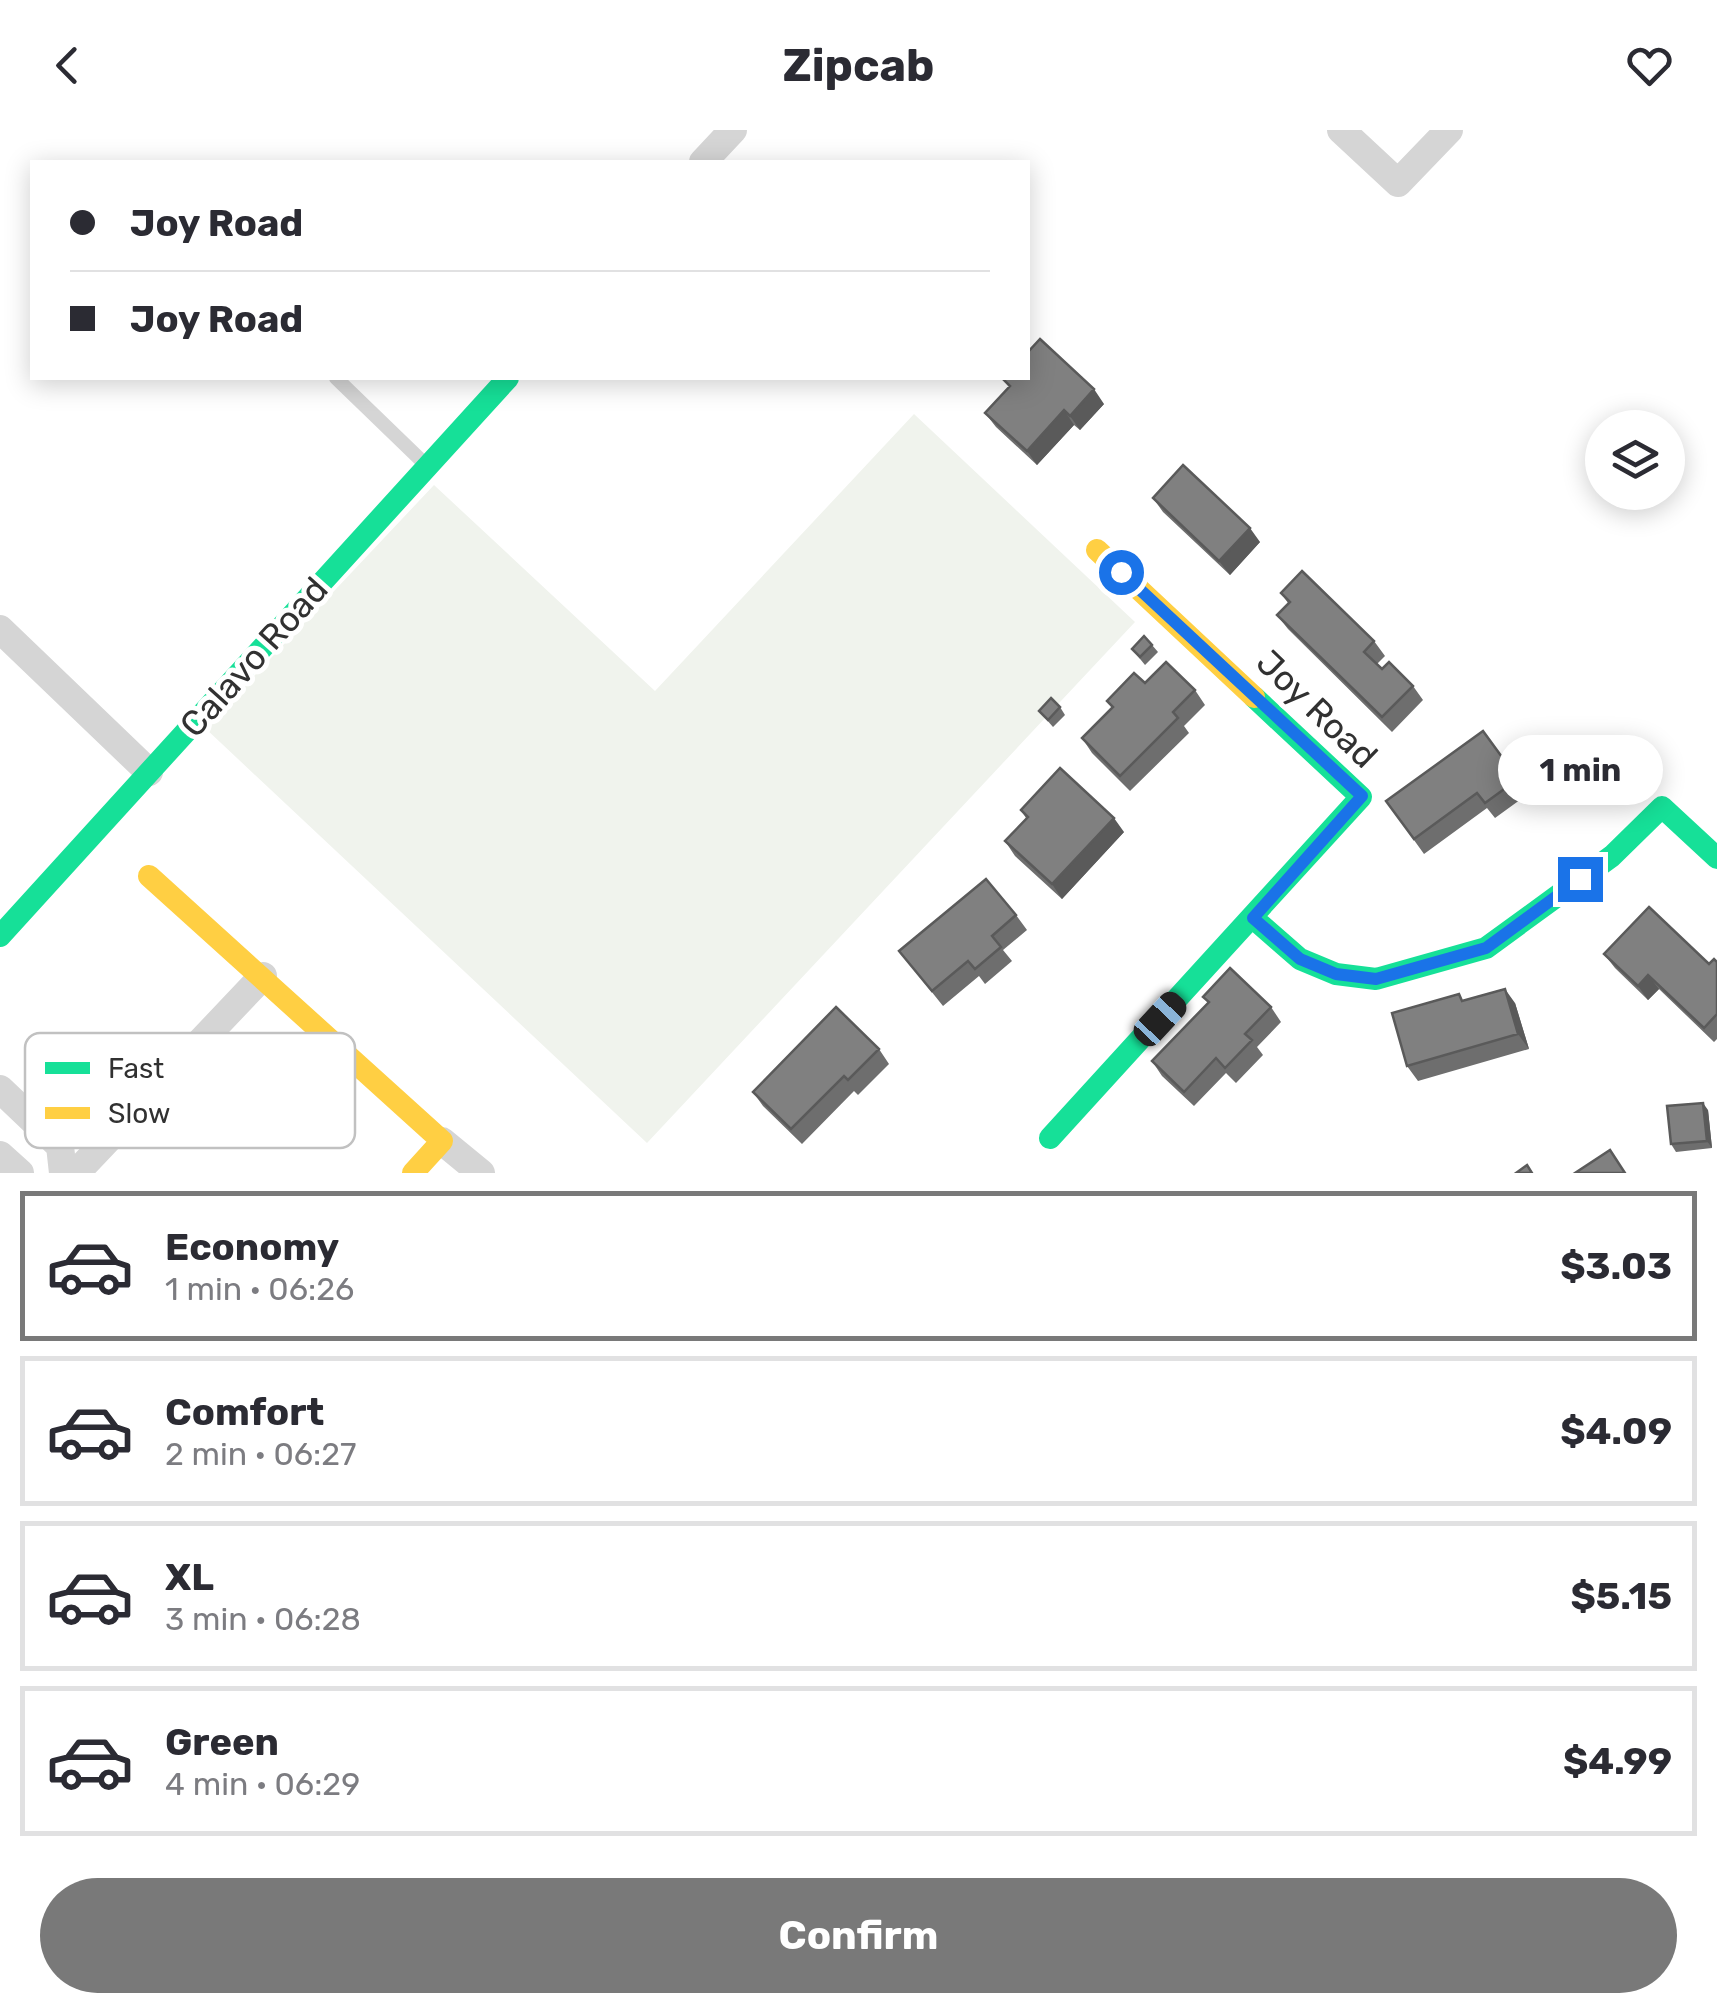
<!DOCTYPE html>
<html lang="en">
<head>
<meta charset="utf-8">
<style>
	body { margin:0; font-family:Rubik,sans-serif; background:#f2f2f3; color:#2b2b33; height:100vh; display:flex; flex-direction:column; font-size:38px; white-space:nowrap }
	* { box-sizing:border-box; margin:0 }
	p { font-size:32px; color:#7c7c81 }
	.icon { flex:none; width:55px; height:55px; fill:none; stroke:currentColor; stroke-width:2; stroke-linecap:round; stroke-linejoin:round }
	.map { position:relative; height:1043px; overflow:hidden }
	.panel { display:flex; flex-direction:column; background:#fff; flex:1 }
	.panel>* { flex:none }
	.top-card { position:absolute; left:30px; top:30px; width:1000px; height:220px; border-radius:0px; box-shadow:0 5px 25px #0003; display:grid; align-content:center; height:220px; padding:0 40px; background:#fff }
	.tools { position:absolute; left:1585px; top:280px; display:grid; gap:20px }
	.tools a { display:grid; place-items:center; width:100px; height:100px; border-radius:50%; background:#fff; box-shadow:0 5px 25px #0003; font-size:50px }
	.end { position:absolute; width:45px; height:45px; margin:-22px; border:12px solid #1a73e8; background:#fff; box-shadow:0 0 0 5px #fff }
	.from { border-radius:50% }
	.bubble { position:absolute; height:70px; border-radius:35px; background:#fff; box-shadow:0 5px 25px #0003; font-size:32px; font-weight:700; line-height:70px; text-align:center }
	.car { position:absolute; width:30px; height:60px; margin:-30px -15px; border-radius:12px; box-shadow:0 0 8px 2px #0007; background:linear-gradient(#222 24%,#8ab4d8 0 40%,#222 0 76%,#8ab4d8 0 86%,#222 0) }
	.top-card b { display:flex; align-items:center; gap:35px; height:95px; font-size:38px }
	.top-card b+b { border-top:2px solid #e1e1e2 }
	.top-card i { width:25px; height:25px; background:#2b2b33 }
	ul { padding:18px 0 0; list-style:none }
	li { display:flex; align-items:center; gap:30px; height:150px; margin:0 20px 15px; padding:0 20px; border:5px solid #e1e1e2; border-radius:0px }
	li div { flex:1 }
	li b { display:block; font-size:38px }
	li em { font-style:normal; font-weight:700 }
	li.active { border-color:#797979 }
	li>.icon { width:90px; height:90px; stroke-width:1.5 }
	.button { display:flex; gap:20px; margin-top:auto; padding:20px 40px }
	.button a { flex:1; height:115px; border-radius:60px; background:#797979; color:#fff; font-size:40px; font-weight:700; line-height:115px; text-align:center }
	header { display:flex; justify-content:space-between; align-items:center; height:130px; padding:0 40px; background:#fff; font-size:45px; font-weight:700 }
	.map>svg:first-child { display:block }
	.green { fill:#f0f3ed }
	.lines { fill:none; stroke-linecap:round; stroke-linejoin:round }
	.lane { stroke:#d5d5d5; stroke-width:14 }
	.street { stroke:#d5d5d5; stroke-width:28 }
	.fast { stroke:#16e098; stroke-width:22 }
	.slow { stroke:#ffcf43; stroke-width:22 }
	.wall { fill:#6e6e6e }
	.shaded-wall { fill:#5a5a5a }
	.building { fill:#808080; stroke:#5a5a5a; stroke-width:2.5 }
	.route { stroke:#1a73e8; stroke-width:12 }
	.labels { text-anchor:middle; stroke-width:10; stroke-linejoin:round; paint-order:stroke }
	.street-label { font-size:35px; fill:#313131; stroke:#fff }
	.key { fill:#fff; stroke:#c1c1c1; stroke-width:2.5 }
	.key-label { font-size:28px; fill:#313131 }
</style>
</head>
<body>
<header><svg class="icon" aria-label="back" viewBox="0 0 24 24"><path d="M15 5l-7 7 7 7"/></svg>Zipcab<svg class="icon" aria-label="heart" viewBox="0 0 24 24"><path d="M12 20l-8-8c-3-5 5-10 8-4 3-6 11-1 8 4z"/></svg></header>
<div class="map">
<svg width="1717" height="1043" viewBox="0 0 1717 1043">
	<rect width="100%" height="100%" fill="#fff"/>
	<!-- green -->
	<path class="green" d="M914 284 1135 492 647 1013 205 598 434 355 655 561Z"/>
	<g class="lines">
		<!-- lane -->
		<path class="lane" d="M336 248 427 336"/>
		<!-- street -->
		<path class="street" d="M1341 0 1398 53 1449 0
			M703 32 733 0
			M0 499 149 642
			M0 959 60 1016 63 1043
			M442 1011 481 1043
			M0 1025 20 1043
			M76 1043 263 846"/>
		<!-- fast -->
		<path class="fast" d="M1253 788 1300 829 1336 844 1376 849 1486 818 1612 726 1662 677 1717 728
			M0 806 508 248
			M1050 1008 1361 667 1254 567"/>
		<!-- slow -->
		<path class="slow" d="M1097 420 1254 567
			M149 746 442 1011 413 1043"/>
	</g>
	<!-- wall -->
	<path class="wall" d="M1003 249 1104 274 1080 300 1074 295 1037 335 996 297 985 283 1009 257Z
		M1153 368 1260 412 1230 445 1163 382Z
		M1281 463 1374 511 1385 526 1377 534 1382 539 1413 556 1423 570 1392 602 1288 499 1277 485 1288 473Z
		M1152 515 1158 522 1145 535 1132 519Z
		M1195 560 1205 575 1184 596 1189 603 1130 661 1092 623 1082 608 1112 578 1107 571Z
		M1060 577 1065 585 1053 597 1039 581Z
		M1483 601 1528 664 1495 688 1487 678 1424 724 1386 671Z
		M1021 680 1124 702 1062 769 1015 726 1005 711 1026 688Z
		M1016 785 1027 800 1003 820 1012 831 985 854 979 846 943 876 899 821Z
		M1604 824 1709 834 1717 832V909L1714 912 1659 859 1648 870 1615 838Z
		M1203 867 1271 877 1281 892 1257 917 1263 925 1236 953 1226 943 1194 976 1162 946 1152 931 1208 873Z
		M1464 871 1515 873 1529 919 1418 951 1407 936Z
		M879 919 889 934 858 965 854 961 802 1014 763 976 753 962Z
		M1708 980 1712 1018 1676 1022 1671 1014Z"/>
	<!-- shaded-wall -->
	<path class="shaded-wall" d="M1094 259 1104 274 1080 300 1070 286Z
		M1064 280 1074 295 1037 335 1027 321Z
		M1250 398 1260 412 1230 445 1219 431Z
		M1114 688 1124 702 1062 769 1052 754Z
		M1648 845 1659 859 1648 870 1638 856Z
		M1505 859 1515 873 1529 919 1518 904Z
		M1703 973 1708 980 1712 1018 1707 1011Z"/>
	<!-- building -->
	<path class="building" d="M1040 209 1094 259 1070 286 1064 280 1027 321 985 283 1010 256 1003 249 1004 248H1028V222Z
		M1183 335 1250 398 1219 431 1153 368Z
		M1302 441 1374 511 1364 522 1382 539 1389 532 1413 556 1382 587 1277 485 1290 472 1281 463Z
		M1144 506 1152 515 1140 527 1132 519Z
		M1166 532 1195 560 1173 582 1178 588 1120 646 1082 608 1113 577 1107 571 1134 543 1145 553Z
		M1051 568 1060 577 1048 590 1039 581Z
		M1483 601 1518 649 1485 673 1477 663 1414 709 1386 671Z
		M1060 638 1114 688 1052 754 1005 711 1028 687 1021 680Z
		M986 749 1016 785 992 806 1001 817 975 839 968 831 932 861 899 821Z
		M1649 777 1709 834 1714 829 1717 832V884L1704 898 1648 845 1638 856 1604 824Z
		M1230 838 1271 877 1245 904 1252 910 1225 938 1216 928 1184 962 1152 931 1209 872 1203 867Z
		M1505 859 1518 904 1407 936 1392 883 1459 864 1462 871Z
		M836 877 879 919 848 950 844 946 791 999 753 962Z
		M1703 973 1707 1011 1671 1014 1667 976Z
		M1610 1020 1625 1043H1575Z
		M1527 1035 1532 1043H1516Z"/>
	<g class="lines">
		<!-- route -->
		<path class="route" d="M1121 442 1362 666 1253 788 1300 829 1336 844 1376 849 1486 818 1580 749"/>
	</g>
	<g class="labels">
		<!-- street labels -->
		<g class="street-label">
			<text transform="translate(254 527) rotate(-48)" y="12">Calavo Road</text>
			<text transform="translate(1317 579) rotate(44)" y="12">Joy Road</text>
		</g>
	</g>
	<!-- legend -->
	<rect x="25" y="903" width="330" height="115" rx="15" class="key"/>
	<rect x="45" y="932" width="45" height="12" fill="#16e098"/>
	<rect x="45" y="977" width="45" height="12" fill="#ffcf43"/>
	<g class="key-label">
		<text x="108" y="948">Fast</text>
		<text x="108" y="993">Slow</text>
	</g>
</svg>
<div class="tools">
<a><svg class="icon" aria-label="layers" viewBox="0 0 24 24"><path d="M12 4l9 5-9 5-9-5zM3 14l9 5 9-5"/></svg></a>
</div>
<i class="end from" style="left:1121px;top:442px"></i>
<i class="end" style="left:1580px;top:749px"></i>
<div class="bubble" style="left:1498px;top:605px;width:165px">1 min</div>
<i class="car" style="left:1160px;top:889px;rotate:43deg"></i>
<div class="top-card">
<b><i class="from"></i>Joy Road</b>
<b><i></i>Joy Road</b>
</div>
</div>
<section class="panel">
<ul>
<li class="active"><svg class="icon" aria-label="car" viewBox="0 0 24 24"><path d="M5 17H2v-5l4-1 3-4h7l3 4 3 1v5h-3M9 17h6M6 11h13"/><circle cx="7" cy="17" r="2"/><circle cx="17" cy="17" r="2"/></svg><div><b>Economy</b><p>1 min · 06:26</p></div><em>$3.03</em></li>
<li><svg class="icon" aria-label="car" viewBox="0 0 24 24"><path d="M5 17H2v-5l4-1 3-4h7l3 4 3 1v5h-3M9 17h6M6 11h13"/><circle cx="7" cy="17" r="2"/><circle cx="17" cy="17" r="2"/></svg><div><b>Comfort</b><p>2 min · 06:27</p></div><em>$4.09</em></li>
<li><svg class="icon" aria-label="car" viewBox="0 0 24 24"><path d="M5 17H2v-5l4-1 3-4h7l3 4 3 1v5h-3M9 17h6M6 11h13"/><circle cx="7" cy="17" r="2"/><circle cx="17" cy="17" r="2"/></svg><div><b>XL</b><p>3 min · 06:28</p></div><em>$5.15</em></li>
<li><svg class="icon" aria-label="car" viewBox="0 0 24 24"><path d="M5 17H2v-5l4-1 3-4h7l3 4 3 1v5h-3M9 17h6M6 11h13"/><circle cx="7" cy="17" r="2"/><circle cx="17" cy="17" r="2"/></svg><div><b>Green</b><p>4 min · 06:29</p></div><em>$4.99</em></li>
</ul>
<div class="button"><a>Confirm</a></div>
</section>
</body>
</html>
